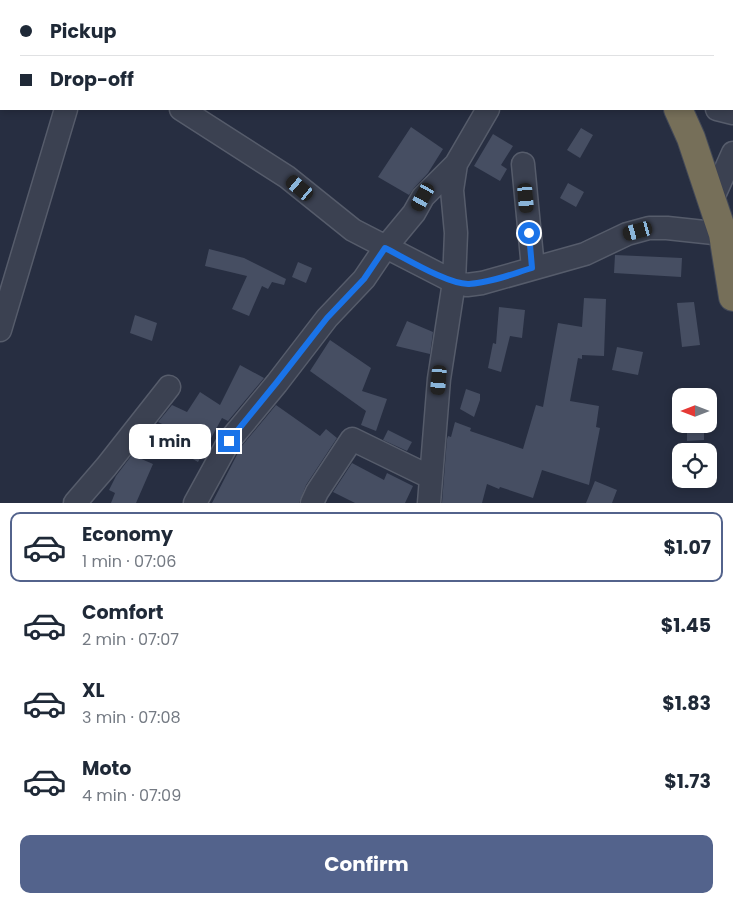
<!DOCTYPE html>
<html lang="en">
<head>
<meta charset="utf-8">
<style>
	body { margin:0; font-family:Poppins,sans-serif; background:#f2f2f3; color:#1f2937; height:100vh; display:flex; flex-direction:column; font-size:19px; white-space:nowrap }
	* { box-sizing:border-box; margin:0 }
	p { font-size:16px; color:#747a83 }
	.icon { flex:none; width:28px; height:28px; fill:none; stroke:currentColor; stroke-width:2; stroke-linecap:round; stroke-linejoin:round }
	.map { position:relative; height:503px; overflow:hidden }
	.details { display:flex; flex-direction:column; background:#fff; flex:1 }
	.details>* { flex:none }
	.top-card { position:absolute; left:0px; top:0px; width:734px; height:110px; box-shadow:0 2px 8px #0003; display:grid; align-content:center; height:110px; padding:0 20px; background:#fff }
	.needle { width:32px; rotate:270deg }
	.tools { position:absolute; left:672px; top:388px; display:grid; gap:10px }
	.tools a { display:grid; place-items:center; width:45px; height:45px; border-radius:10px; background:#fff; box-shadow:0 2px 8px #0003; font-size:25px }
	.end { position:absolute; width:22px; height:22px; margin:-11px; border:6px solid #1a73e8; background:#fff; box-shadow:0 0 0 2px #fff }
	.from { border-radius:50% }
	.bubble { position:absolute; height:35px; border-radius:10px; background:#fff; box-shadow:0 2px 8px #0003; font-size:16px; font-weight:700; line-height:35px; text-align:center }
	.car { position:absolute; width:15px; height:30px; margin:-15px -8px; border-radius:6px; box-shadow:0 0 4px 1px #0007; background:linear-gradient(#222 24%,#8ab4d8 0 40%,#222 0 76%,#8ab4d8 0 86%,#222 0) }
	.top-card b { display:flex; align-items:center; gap:18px; height:48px; font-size:19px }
	.top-card b+b { border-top:1px solid #e0e1e3 }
	.top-card i { width:12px; height:12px; background:#1f2937 }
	ul { padding:9px 0 0; list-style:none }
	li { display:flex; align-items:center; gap:15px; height:70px; margin:0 10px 8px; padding:0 10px; border:2px solid transparent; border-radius:10px }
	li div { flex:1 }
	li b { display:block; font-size:19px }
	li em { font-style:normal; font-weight:700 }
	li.current { border-color:#53638c }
	li>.icon { width:45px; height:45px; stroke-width:1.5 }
	.button { display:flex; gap:10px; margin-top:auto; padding:10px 20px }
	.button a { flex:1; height:58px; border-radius:10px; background:#53638c; color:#fff; font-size:20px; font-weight:700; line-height:58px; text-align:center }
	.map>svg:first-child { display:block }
	.building { fill:#464e62 }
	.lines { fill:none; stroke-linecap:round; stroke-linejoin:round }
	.minor-casing { stroke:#565c6b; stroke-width:25 }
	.highway-casing { stroke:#434958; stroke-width:30 }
	.minor { stroke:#3b4151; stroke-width:22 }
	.highway { stroke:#766f59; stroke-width:28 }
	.route { stroke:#1a73e8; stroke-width:6 }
</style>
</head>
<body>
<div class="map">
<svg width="733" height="503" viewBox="0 0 733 503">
	<rect width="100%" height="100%" fill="#272e41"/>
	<!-- building -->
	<path class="building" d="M411 127 443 149 428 173 414 188 409 195 378 177Z
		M581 128 593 135 580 158 567 150Z
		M493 134 513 146 501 165 507 169 500 181 474 166Z
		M568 183 584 192 576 207 560 198Z
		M209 249 244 258 286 279 284 285 272 282 268 289 262 286 249 316 232 309 247 276 205 266Z
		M615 255 682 258 681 277 614 273Z
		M298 262 312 268 306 283 292 277Z
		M584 298 606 299 604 356 582 355V359L578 358 570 401 599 406 596 427 600 428 589 485 542 470 533 498 500 487 499 489 487 484 482 503H442L447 439 448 436 451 437 455 422 471 428 470 431 523 449 536 405 543 407 558 323 582 327Z
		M694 302 700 345 682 347 677 303Z
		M499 307 525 310 522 338 510 336 501 372 488 368 493 343 496 344Z
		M135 315 157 323 152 341 130 333Z
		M407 321 433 332 430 354 396 346Z
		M330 340 371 368 362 391 387 399 376 431 361 425 366 411 310 371Z
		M617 347 643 352 638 375 612 370Z
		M240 365 264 378 228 421 222 418 198 462 179 451 187 436 158 422 172 405 187 412 200 392 220 405Z
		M466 389 480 394V400L474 417 460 409Z
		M276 405 320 436 326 429 337 438 306 485 299 503H212L241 447Z
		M687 424H704V440L687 441Z
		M388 430 412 442 407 451 383 440Z
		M132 455 153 464 136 503H111L115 493 109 490 116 476Z
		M352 463 384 480 387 473 413 486 405 503H355L333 492Z
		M595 481 617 490 612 503H586Z"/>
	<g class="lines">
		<!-- minor casing -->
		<g class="minor-casing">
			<path id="minor" d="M15 0 17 1
				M118 1V0
				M181 109 287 177 353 230 454 282 467 285 482 283 585 254 627 234 649 228H667L723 234
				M717 109 733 113
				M523 164 533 268
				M712 200 733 153
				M0 330 66 109
				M75 503 106 467 169 387
				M195 503 229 441 277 383 327 318 364 279 385 248 414 213 423 197 456 164 488 109
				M312 503 317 492 352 439 430 477
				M429 503 439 379 454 282 456 233 452 190 456 164"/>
		</g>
		<!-- highway casing -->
		<g class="highway-casing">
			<path id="highway" d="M623 0 624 1
				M678 109 691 138 723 234 733 297"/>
		</g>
		<!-- minor -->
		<use href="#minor" class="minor"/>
		<!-- highway -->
		<use href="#highway" class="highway"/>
	</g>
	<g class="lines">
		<!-- route -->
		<path class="route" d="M229 441 277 382 327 318 364 279 385 248C405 258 449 285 469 284 490 283 512 274 532 268L529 233"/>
	</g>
</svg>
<div class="tools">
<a><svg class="needle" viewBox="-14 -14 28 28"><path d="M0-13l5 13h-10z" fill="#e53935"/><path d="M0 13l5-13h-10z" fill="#747a83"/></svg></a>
<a><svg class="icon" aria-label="locate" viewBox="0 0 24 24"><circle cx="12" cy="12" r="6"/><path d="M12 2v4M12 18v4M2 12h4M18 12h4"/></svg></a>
</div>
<i class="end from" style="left:529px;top:233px"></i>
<i class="end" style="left:229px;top:441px"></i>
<div class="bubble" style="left:129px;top:424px;width:82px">1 min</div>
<i class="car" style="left:300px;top:188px;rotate:310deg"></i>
<i class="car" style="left:423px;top:197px;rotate:209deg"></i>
<i class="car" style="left:526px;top:198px;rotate:175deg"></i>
<i class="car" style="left:638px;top:231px;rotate:255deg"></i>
<i class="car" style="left:439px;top:380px;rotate:185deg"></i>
<div class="top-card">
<b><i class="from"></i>Pickup</b>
<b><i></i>Drop-off</b>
</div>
</div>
<section class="details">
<ul>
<li class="current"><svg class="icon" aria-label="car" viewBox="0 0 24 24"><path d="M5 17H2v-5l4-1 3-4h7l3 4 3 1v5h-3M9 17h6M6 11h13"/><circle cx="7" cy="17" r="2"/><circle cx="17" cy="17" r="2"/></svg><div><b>Economy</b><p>1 min · 07:06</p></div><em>$1.07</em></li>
<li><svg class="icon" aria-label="car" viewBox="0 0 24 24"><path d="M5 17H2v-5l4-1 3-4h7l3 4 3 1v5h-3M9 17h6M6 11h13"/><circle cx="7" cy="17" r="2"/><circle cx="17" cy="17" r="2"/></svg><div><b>Comfort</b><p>2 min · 07:07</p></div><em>$1.45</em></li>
<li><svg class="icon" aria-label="car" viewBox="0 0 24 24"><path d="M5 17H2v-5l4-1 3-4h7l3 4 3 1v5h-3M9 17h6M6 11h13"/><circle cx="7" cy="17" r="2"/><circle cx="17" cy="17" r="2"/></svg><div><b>XL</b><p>3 min · 07:08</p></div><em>$1.83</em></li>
<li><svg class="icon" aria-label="car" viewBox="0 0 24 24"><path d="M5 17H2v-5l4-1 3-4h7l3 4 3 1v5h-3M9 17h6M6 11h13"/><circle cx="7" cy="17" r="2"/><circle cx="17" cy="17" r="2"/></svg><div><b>Moto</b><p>4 min · 07:09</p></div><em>$1.73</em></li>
</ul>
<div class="button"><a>Confirm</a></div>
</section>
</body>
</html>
